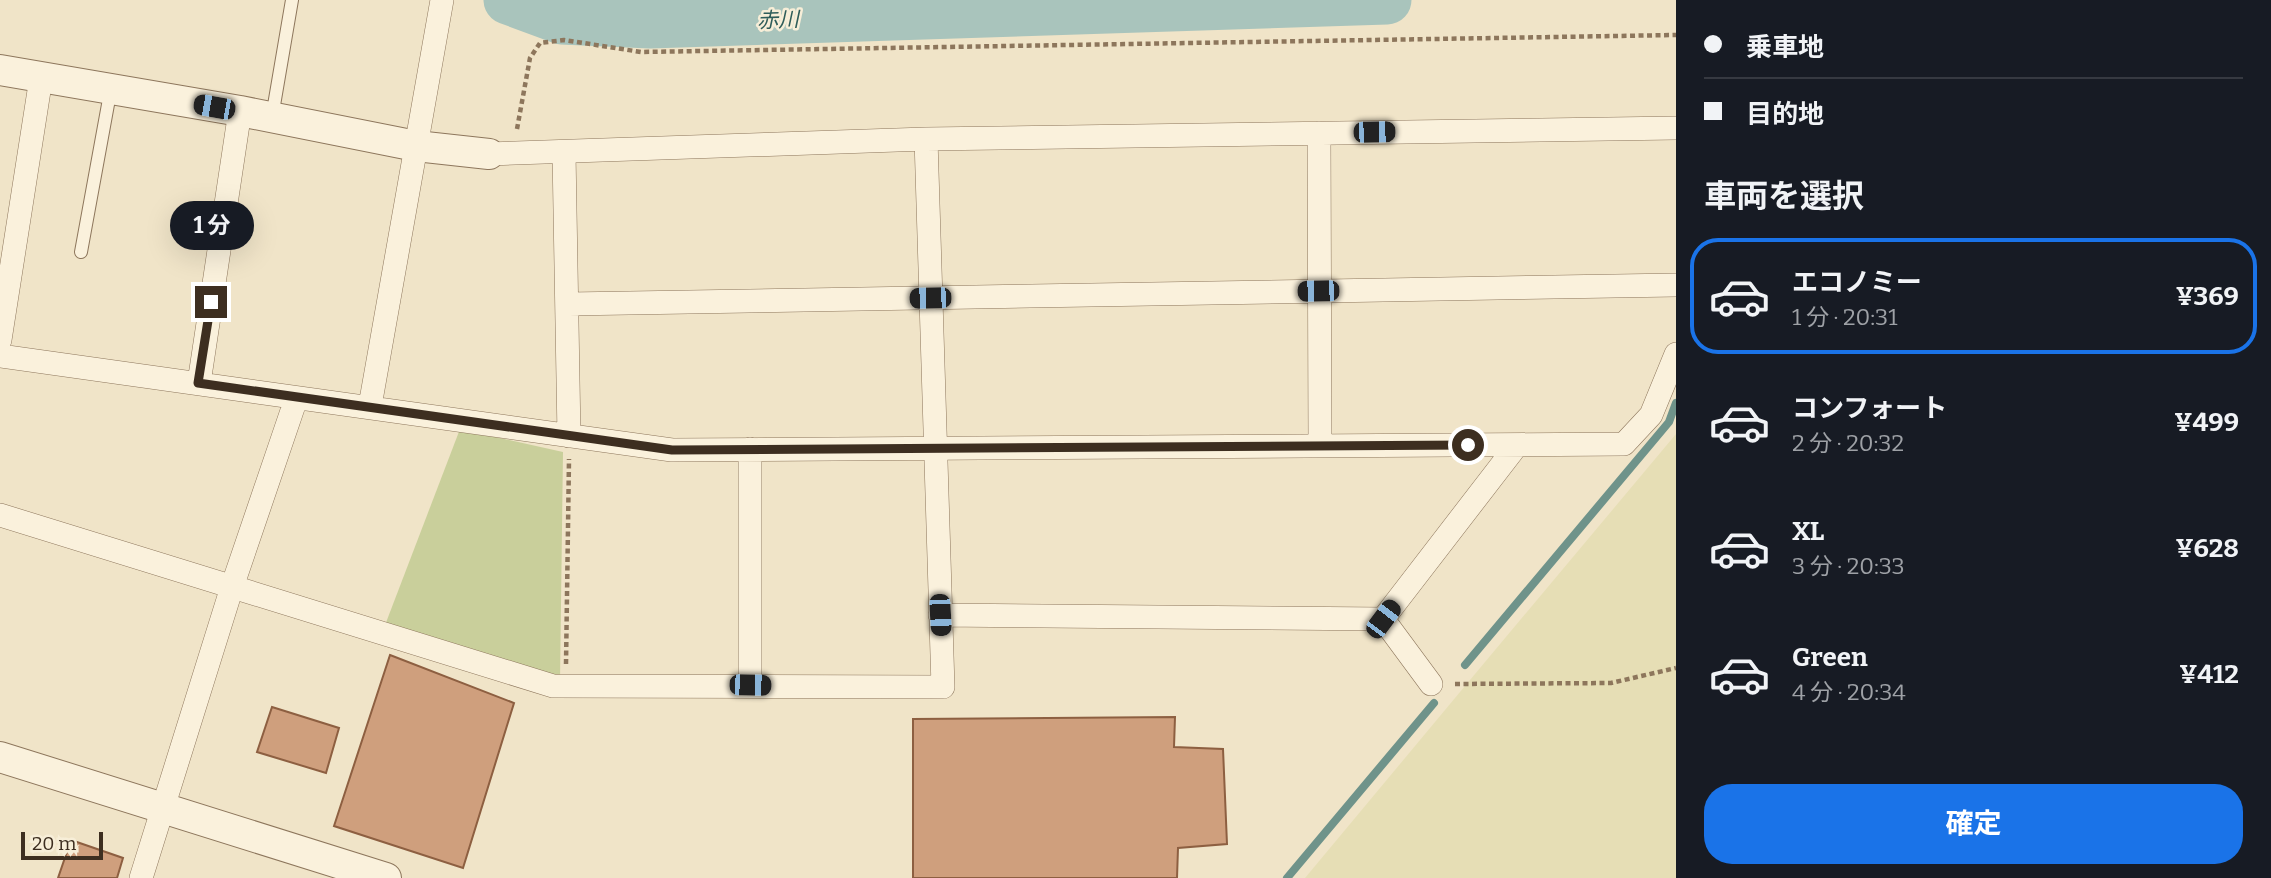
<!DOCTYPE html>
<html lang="ja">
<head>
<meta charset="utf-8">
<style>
	body { margin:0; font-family:Bitter,"Noto Sans JP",serif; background:#20242c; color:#f1f3f6; height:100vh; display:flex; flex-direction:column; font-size:26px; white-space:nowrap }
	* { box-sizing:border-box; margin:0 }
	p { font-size:23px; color:#9ea1a6 }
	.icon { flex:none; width:38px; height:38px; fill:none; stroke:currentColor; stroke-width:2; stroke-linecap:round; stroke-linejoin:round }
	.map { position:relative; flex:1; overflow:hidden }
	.panel { display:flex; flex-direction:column; background:#171b24; width:595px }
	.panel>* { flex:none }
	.banner { display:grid; align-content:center; height:154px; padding:0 28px; background:#171b24 }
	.scale { position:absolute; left:21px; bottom:18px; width:82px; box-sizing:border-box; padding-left:7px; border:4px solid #3d2e20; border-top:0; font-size:19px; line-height:24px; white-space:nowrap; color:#3d2e20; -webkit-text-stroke:5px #f7eed8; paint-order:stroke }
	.end { position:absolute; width:32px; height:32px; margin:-16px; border:9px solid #3d2e20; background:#fff; box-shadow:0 0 0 4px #fff }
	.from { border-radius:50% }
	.bubble { position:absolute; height:49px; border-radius:24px; background:#171b24; box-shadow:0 7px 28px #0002; font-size:23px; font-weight:700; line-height:49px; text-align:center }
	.car { position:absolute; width:21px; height:42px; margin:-21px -10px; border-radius:9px; box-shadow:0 0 5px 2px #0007; background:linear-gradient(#222 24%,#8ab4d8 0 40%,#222 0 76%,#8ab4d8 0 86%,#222 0) }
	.banner b { display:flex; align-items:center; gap:24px; height:66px; font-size:26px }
	.banner b+b { border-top:2px solid #363941 }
	.banner i { width:18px; height:18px; background:#f1f3f6 }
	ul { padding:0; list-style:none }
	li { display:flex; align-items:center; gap:21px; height:116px; margin:0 14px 10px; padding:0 14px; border:4px solid transparent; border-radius:28px }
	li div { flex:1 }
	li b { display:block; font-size:26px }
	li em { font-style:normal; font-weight:700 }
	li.active { border-color:#1a73e8 }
	li>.icon { width:63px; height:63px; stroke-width:1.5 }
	h2 { padding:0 28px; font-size:32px; line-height:84px }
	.primary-button { display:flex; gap:14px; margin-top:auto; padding:14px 28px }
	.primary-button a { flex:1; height:80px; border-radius:28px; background:#1a73e8; color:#fff; font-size:28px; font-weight:700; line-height:80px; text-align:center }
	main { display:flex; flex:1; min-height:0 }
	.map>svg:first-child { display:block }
	.farmland { fill:#e6deb5 }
	.green { fill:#c9cf9b }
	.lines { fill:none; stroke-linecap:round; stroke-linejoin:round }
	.stream { stroke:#6f938a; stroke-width:8 }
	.river { stroke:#a9c4bc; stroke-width:49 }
	.building { fill:#cf9f7d; stroke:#8d5f41; stroke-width:2 }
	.service-casing { stroke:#8d765c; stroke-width:14 }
	.minor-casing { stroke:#8d765c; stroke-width:24 }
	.tertiary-casing { stroke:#8d765c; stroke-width:32 }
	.path { stroke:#8d765c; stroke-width:4.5; stroke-dasharray:5 3.5; stroke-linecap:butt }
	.service { stroke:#faf1dc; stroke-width:12 }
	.minor { stroke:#faf1dc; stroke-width:23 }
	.tertiary { stroke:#faf1dc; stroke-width:30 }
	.route { stroke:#3d2e20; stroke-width:9 }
	.labels { text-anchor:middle; stroke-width:5; stroke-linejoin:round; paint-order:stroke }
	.water-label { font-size:21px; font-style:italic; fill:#2f5d5a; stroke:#f7eed8 }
</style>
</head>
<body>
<main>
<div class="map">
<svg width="1676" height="878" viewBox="0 0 1676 878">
	<rect width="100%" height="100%" fill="#f0e4c8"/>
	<!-- farmland -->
	<path class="farmland" d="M1676 434V878H1305L1475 674Z"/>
	<!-- green -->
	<path class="green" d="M460 429 563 452 560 681 382 633Z"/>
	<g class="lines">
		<!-- stream -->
		<path class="stream" d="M1465 665 1669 422 1676 403
			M1287 878 1434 703"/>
		<!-- river -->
		<path class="river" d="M508 0 562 20 650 24 1387 0"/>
	</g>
	<!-- building -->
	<path class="building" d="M390 655 514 703 463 868 334 826Z
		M272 707 339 728 326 773 257 752Z
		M1175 717 1174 747 1223 749 1227 844 1178 848 1177 878H913V719Z
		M71 840 123 858 117 878H58Z"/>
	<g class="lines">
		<!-- service casing -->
		<g class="service-casing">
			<path id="service" d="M272 117 292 0
				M81 252 111 88"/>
		</g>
		<!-- minor casing -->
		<g class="minor-casing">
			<path id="minor" d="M1319 133 1320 446
				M564 153 569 436
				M489 154 926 139 1676 128
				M569 304 1676 285
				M0 340 41 78
				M0 356 672 450 1624 444 1651 415 1676 354
				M199 383 240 111
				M370 406 442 0
				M0 515 553 686 943 687 926 139
				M940 615 1383 619 1431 684
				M1383 619 1517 445
				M750 686V449
				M141 878 232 587 296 399"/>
		</g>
		<!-- tertiary casing -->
		<g class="tertiary-casing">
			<path id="tertiary" d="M0 70 240 111 416 146 489 154
				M0 757 386 878"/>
		</g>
		<!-- path -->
		<path class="path" d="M517 129 530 58 540 43 564 40 641 52 1676 35
			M566 664 569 459
			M1455 684 1611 683 1676 668"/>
		<!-- service -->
		<use href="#service" class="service"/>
		<!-- minor -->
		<use href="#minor" class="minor"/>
		<!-- tertiary -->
		<use href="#tertiary" class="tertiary"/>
	</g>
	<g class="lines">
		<!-- route -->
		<path class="route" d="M211 302 198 383 672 450 1468 445"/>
	</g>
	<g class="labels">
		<!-- water labels -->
		<g class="water-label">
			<text transform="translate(778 20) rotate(-2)" y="7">赤川</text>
		</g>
	</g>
</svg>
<div class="scale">20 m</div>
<i class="end from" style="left:1468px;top:445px"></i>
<i class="end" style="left:211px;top:302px"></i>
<div class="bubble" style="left:170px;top:201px;width:84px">1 分</div>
<i class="car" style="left:214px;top:107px;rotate:280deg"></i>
<i class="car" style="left:1374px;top:132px;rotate:89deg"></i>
<i class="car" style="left:1318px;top:291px;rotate:269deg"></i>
<i class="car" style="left:930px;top:298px;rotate:269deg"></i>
<i class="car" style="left:940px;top:615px;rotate:177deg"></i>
<i class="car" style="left:1383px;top:619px;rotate:37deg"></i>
<i class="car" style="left:750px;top:685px;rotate:91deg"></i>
</div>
<section class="panel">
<div class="banner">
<b><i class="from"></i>乗車地</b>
<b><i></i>目的地</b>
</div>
<h2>車両を選択</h2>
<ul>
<li class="active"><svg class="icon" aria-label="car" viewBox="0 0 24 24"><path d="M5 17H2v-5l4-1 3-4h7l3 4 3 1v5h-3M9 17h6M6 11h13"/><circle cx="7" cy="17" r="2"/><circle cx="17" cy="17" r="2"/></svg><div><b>エコノミー</b><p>1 分 · 20:31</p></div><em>¥369</em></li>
<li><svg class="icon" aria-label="car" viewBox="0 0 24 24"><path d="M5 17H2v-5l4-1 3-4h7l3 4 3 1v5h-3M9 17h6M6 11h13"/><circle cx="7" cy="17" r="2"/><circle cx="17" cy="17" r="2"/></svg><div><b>コンフォート</b><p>2 分 · 20:32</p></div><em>¥499</em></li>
<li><svg class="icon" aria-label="car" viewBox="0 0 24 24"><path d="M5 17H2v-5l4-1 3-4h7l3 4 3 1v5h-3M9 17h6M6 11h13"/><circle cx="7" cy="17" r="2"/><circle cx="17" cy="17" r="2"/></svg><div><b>XL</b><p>3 分 · 20:33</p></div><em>¥628</em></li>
<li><svg class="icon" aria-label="car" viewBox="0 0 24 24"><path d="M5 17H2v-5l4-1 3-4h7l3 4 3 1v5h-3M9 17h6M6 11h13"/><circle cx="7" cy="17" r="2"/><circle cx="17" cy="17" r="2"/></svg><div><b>Green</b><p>4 分 · 20:34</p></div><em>¥412</em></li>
</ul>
<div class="primary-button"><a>確定</a></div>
</section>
</main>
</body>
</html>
